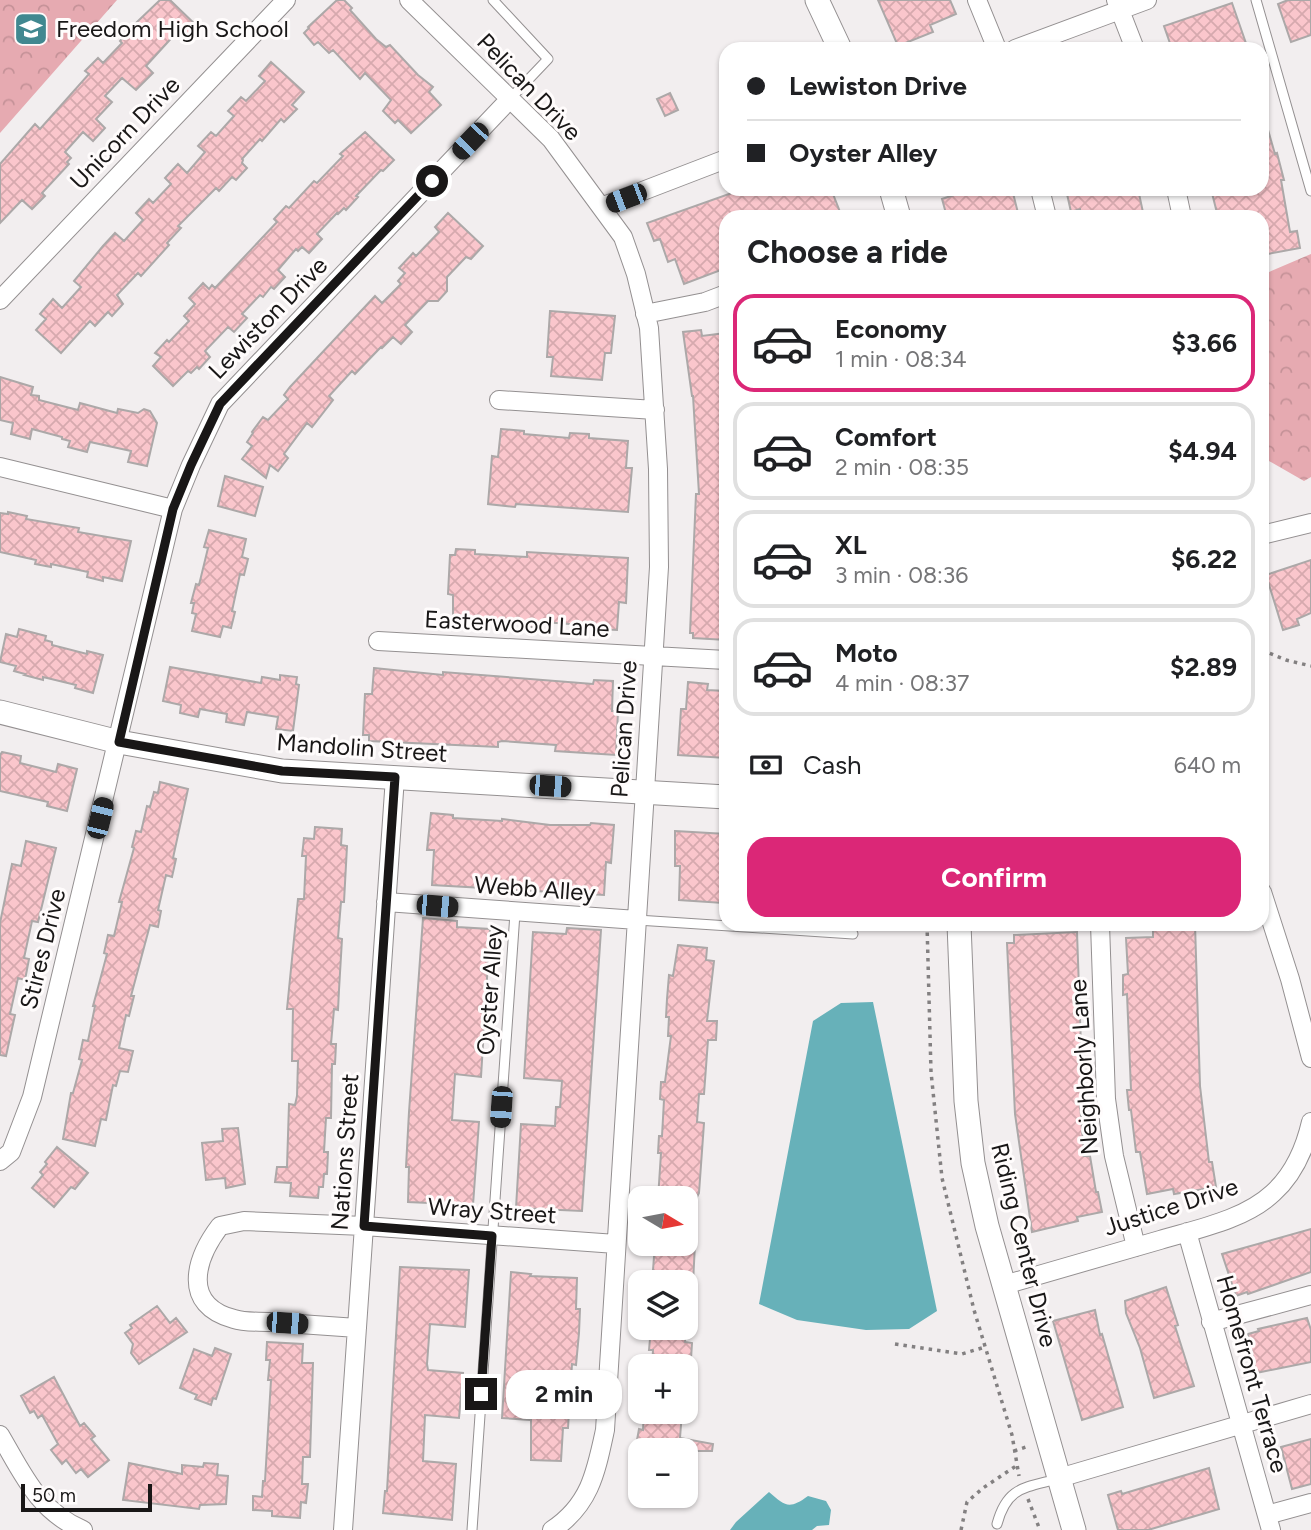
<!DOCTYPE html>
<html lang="en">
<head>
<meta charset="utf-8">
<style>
	body { margin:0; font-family:Figtree,sans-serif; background:#f6f6f6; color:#202124; height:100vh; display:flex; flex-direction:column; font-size:26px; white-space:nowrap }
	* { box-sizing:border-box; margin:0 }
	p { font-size:23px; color:#757577 }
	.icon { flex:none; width:38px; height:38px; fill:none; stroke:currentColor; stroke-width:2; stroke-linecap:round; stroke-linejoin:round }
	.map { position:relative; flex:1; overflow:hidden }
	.details { position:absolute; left:719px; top:210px; width:550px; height:721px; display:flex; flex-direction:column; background:#fff; border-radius:21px; box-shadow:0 2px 5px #0004 }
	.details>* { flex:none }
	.top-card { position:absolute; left:719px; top:42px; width:550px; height:154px; border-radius:21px; box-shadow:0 2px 5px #0004; display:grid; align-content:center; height:154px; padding:0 28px; background:#fff }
	.needle { width:46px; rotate:100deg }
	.controls { position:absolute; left:628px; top:1186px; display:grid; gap:14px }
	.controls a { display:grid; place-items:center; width:70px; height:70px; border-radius:14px; background:#fff; box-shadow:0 2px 5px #0004; font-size:35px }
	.scale { position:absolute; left:21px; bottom:18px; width:131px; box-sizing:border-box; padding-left:7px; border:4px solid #191717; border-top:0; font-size:19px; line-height:24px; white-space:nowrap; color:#191717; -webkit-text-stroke:5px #fffcfc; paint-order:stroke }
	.end { position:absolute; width:32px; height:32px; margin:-16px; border:9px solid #191717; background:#fff; box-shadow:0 0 0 4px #fff }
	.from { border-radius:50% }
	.bubble { position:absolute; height:49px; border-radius:21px; background:#fff; box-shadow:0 2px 5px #0004; font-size:23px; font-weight:700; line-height:49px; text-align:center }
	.car { position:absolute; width:21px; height:42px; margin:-21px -10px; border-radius:9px; box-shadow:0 0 5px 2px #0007; background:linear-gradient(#222 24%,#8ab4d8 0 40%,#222 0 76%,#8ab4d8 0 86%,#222 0) }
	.top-card b { display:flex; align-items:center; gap:24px; height:66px; font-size:26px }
	.top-card b+b { border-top:2px solid #e0e0e0 }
	.top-card i { width:18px; height:18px; background:#202124 }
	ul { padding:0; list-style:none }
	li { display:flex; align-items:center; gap:21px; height:98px; margin:0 14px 10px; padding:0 14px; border:4px solid #e0e0e0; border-radius:21px }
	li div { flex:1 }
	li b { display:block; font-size:26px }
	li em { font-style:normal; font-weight:700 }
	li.current { border-color:#db2777 }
	li>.icon { width:63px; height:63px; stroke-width:1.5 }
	h2 { padding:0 28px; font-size:32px; line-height:84px }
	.pay { display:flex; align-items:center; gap:18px; height:77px; padding:0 28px; font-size:26px }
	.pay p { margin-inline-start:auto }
	.action { display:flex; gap:14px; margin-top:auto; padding:14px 28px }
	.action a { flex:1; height:80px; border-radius:21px; background:#db2777; color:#fff; font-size:28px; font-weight:700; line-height:80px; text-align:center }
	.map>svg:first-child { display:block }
	.forest { fill:url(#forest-crowns) }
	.water { fill:#67b1b9 }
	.building { fill:url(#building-cross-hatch); stroke:#aca8a8; stroke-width:2 }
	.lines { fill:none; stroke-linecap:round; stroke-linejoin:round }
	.service-casing { stroke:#949091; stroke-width:11 }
	.minor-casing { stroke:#949091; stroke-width:20 }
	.tertiary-casing { stroke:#949091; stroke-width:25 }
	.path { stroke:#838081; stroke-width:3.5; stroke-dasharray:3.5 5; stroke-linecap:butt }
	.service { stroke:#fff; stroke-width:9 }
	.minor { stroke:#fff; stroke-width:18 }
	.tertiary { stroke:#fff; stroke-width:23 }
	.route { stroke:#191717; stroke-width:9 }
	.labels { text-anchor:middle; stroke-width:6; stroke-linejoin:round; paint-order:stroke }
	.poi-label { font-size:24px; fill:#191717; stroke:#fffcfc; text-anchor:start }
	.street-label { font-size:24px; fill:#191717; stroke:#fffcfc }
</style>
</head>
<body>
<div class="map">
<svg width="1311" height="1530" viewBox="0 0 1311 1530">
	<defs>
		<pattern id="forest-crowns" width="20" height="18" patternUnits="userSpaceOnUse" patternTransform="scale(1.75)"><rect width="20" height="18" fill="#e6aab1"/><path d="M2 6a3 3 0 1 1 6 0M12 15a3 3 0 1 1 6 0" fill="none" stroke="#c59298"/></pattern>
		<pattern id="building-cross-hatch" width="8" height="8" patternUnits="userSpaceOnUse" patternTransform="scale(1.75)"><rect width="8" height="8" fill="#fac6cc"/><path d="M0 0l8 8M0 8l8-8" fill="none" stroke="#d6a9ae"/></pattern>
	</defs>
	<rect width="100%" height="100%" fill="#f2eeef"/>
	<!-- forest -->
	<path class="forest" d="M0 0H117L0 133Z
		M1311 254V477L1304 481 1262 457V275Z"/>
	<!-- water -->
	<path class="water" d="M873 1002 937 1311 909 1329 866 1330 797 1320 759 1304 813 1021 841 1003Z
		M769 1492C785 1506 789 1510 808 1496L826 1501 831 1510 829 1525 817 1526 812 1530H730L736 1522Z"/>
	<!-- building -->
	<path class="building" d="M160 0H170L199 28 187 41 177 32 146 66 153 73 136 90 122 78 105 96 112 102 96 119 105 128 93 141 83 132 65 152 71 158 67 162 69 164 42 193 45 196 32 209 22 200 0 223V164L35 124 40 129 89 74 85 71 98 58 103 63 122 43 120 41 137 22Z
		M337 0H344L352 8 350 10 376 39 386 47 390 45 418 75 433 87 429 92 441 105 411 133 398 120 395 123 383 111 391 100 365 73 360 79 333 50 329 53 318 42 314 45 304 33 309 28 308 27Z
		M878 0H950L956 14 930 25 933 32 898 46Z
		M1288 0H1311V35L1291 42 1278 4Z
		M1232 3 1248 49H1172L1164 26Z
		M271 62 304 92 292 105 297 109 284 122 281 119 262 141 260 139 242 159 243 160 242 163 247 168 236 180 232 177 219 191 216 188 178 226 181 228 167 243 169 245 141 276 138 273 117 295 123 304 112 316 108 312 95 326 90 321 61 353 36 330 46 319 40 314 53 299 62 308 81 287 74 281 103 246 115 233 124 241 143 220 136 213 149 199 153 203 171 184 165 178 178 164 187 173 205 152 198 146 211 132 216 136 234 116 228 111 241 97 246 101 265 81 259 76Z
		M670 93 678 110 665 116 657 99Z
		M1262 123H1266L1275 154 1277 153 1284 180H1281L1290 232 1297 231 1300 248 1262 255V217H1218L1211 189H1262Z
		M365 132 394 160 383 171 381 170 356 196 358 197 346 210 344 208 338 214 337 213 317 234 322 239 309 253 302 247 298 251 296 249 278 270 285 277 274 289 271 287 263 297 260 295 242 314 247 318 234 332 228 327 205 351 210 357 199 369 197 367 191 373 188 371 173 386 153 366 161 357 155 353 167 340 169 342 189 321 184 316 195 304 189 298 203 283 209 289 212 285 215 288 277 222 274 219 286 206 289 208 314 181 317 183 343 156 340 154Z
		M743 189H831L842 217H726V268L684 284 675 259 668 262 660 239 654 241 647 223Z
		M972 189H1012L1019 217H947L942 199Z
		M1086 189H1138L1144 217H1081L1080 209 1071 212 1067 194Z
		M448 213 483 246 471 259 466 257 447 277V291L438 301H428L405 325 412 332 401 344 393 337 382 348 381 347 355 374 352 371 329 396 333 400 312 427 307 423 284 454 288 458 278 471 270 465 266 478 242 459 252 446 247 442 253 433 252 432 263 417 268 420 288 399 284 395 290 387 375 296 382 303 401 284 398 281 405 273 399 268 413 253 416 256 439 232 435 227Z
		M550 311 615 316 611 353H605L602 380 551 376 553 357H547Z
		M701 330 702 336 726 333V640L693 638V633H690L696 494H699L693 396H692L683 332Z
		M0 377 33 387 31 395 39 396V400L78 410 80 403 117 413 118 409 138 413 144 409 150 411 157 423 147 466 128 462 131 451 90 442 87 452 68 447 70 441 62 439V437L32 429 30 439 11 434 13 423 0 420Z
		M501 429 524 431V434L569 438 570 433 589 434V438L628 441 626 468H632L628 512 516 504 515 507 488 504 492 456 498 457Z
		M225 476 263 487 255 516 218 506Z
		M8 512 27 516 26 519 79 528 78 532 131 541 122 581 103 577V581L87 577 88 572 51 564V567L35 564 36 560 0 552V513L8 514Z
		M209 530 246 539 242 557 248 559 244 575 240 574 232 611 235 612 231 628 223 626 220 637 192 631 196 614 192 613 194 603H191L196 584 199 585 208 548 204 547Z
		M456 549 475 550V554L527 557V552L628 558 626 603 619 602 617 630 597 629V626L543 622 542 628 521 626 522 623 473 619V623L453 622V595L448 594 450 555H455Z
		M1311 560V613L1297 619 1299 625 1283 630 1266 575Z
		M19 629 46 636 45 640 52 642V645L87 654V651L103 655 93 693 75 688 76 685 43 677V680L24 675 25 674 14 671 16 666 0 662 6 634 17 637Z
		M170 667 261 683 262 677 280 680V675L297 677 296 684 299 685 293 731 276 729 278 717 247 712 244 725 226 722 227 714 200 709 198 717 180 713 181 705 163 701Z
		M374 668 443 675V672L593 684 594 680 613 681 612 711H618L616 755 555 751 556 745 502 741 498 742V747L369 741V735H363L365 694H372Z
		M688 682 708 684 707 690 726 691V758L678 755 681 709H686Z
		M2 752 21 756 20 763 56 772 58 764 77 769 67 811 47 806 48 802 0 791V755Z
		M160 782 188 789 173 858 176 859 172 877 166 875 158 910 161 911 158 927 150 925 131 996H134L129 1016 126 1015 119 1048 133 1051 128 1072 120 1071 116 1086 113 1085 106 1120 101 1119 95 1146 63 1139 71 1093H73L82 1060 79 1059 83 1040 88 1041 95 1006H93L107 954 104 953 108 935 114 936 122 902H119L134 848 132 847 136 831 141 832 147 806 150 807 154 792 158 793Z
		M431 813 453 815V818L502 821V819L550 825H590L591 823 614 825 611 863 606 862 604 895 432 885 434 850H427Z
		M315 827 342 829 341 845 347 846 344 902H341L338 938 342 939 339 990 338 1010 334 1009 331 1044H336L335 1064H332L331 1118H326L324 1152H328L327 1174H324L323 1187H319L318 1198 290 1196 291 1183 275 1182 277 1167H287L289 1104 295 1105 297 1096 298 1061H292L293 1009H287L298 899H304L306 856H302L304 838 314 839Z
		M675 831 726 834V868L723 903 679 900 680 866H675Z
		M26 841 56 848 38 922 32 921 24 958 29 959 25 980 18 978 10 1014 15 1015 6 1056 0 1055V923L12 864 21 866Z
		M423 918 457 921V927L490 929 481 1077 455 1074 452 1120 479 1122 473 1205 408 1202 409 1167H406L409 1112Z
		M1153 924H1195L1200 1086 1209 1162H1212L1216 1187 1174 1194 1173 1189 1147 1194 1140 1152H1136L1131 1110H1129L1127 1090H1131L1127 994 1123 995V975L1128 974 1126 938 1153 937Z
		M567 928 601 930 582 1211 516 1208 521 1124 555 1126 556 1107H560L562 1081 524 1078 533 932 566 934Z
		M1077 932 1083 1103H1080L1084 1156H1090L1096 1192H1098L1102 1212 1077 1217 1078 1221 1032 1232 1015 1114 1007 943H1014V935Z
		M678 945 707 948 706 960 714 961 707 1021H717L716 1040H708L704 1094H699L697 1122 704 1123 699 1193 696 1199H658L661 1153H658L659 1136H662L664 1100 660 1099 661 1082H665L671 1036H668L669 1017H666L667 999 669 975 673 976Z
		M238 1128 245 1184 226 1188 225 1178 206 1180 202 1143 223 1141 222 1129Z
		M57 1147 88 1173 75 1189 71 1187 54 1207 32 1188 43 1175 40 1172 47 1164 45 1162Z
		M1311 1229V1272L1248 1294 1247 1292 1236 1296 1222 1254Z
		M655 1244H695L693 1283H652Z
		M400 1267 469 1270 465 1327 430 1324 427 1364 428 1370 463 1373 459 1418 425 1415 423 1461 456 1464 452 1520 383 1513 385 1491H387Z
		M511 1272 531 1274 530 1276 577 1278 576 1309H580L579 1333 576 1365 572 1364 568 1428H563L561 1461 531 1460V1420L502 1418Z
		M1166 1287 1178 1325 1175 1326 1194 1386 1154 1398 1140 1348 1126 1313 1125 1301Z
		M157 1306 170 1323 176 1318 187 1332 139 1364 131 1353 133 1344 125 1333 132 1328 130 1325Z
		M1095 1310 1100 1335 1102 1334 1123 1407 1082 1420 1053 1321Z
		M1307 1318 1311 1330V1362L1256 1373 1248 1334 1259 1331 1258 1329Z
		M651 1328H686L685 1342 692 1343 691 1359H684L683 1367H652L653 1350H649Z
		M267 1342 303 1344 302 1363H313L310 1457H303L302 1484H308L306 1503 301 1502 300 1518 272 1516V1511L253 1510V1496L262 1497 263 1481H265L271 1380H268L270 1360H266Z
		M215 1348 231 1354 216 1399 213 1398 211 1405 195 1399 197 1395 180 1388 194 1349 212 1356Z
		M54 1377 80 1426 84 1423 95 1436 91 1439 109 1460 88 1477 81 1469 76 1473 66 1460 62 1464 51 1450 58 1444 42 1415 38 1418 34 1411 30 1413 21 1396Z
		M644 1412H682L680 1438 713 1444 712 1451H635L639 1429 643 1430Z
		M1311 1439V1484L1292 1489 1281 1447Z
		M129 1463 182 1474V1465L203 1467 204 1463 218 1464 217 1475 228 1476 226 1504 200 1505 199 1509 123 1500Z
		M1209 1468 1219 1509 1148 1530H1118L1108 1495 1121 1491 1122 1494Z"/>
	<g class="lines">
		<!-- service casing -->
		<g class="service-casing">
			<path id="service" d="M493 0 548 59 509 100
				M1256 0 1311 191
				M637 920 853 934
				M997 1524C1007 1487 1024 1488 1057 1479
				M472 1530 515 913"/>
		</g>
		<!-- minor casing -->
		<g class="minor-casing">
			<path id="minor" d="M409 0 551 139 623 237 636 274 649 328 658 469 659 567 605 1430C596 1472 590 1505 552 1530
				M977 0 997 49
				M1116 0 1135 49
				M1015 49 1147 0
				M1040 189 1047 217
				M1176 189 1182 217
				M601 207 726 159
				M0 300 286 0
				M645 314 705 302 726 294
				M499 400 655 410
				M0 467 173 509
				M1262 535 1311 523
				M378 641 726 660
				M1262 892 1290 979 1311 1058
				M386 902 637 920
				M1100 924 1106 1099 1114 1156 1136 1247
				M0 1161 11 1152 32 1097 173 509 191 465 220 404 509 100
				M1187 1232 1271 1530
				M1004 1285C1056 1270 1108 1255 1160 1240 1197 1229 1244 1220 1273 1193 1293 1175 1305 1148 1311 1122
				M1211 1322 1311 1295
				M357 1328C328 1326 300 1324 271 1322 259 1321 245 1323 234 1319 181 1305 195 1259 220 1226L244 1221 364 1226 616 1244
				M0 1435C23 1474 38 1511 83 1530
				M1059 1478 1311 1404
				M1267 1515 1311 1503
				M343 1530 395 777"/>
		</g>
		<!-- tertiary casing -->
		<g class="tertiary-casing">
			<path id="tertiary" d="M817 0 840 49
				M891 189 899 217
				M0 712 119 742 282 771 726 797
				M959 924 966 1101 973 1163 987 1226 1074 1530"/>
		</g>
		<!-- path -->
		<path class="path" d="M1262 650 1286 660 1311 666
			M927 924 931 1072 942 1178 974 1310 1012 1435 1019 1476
			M895 1344 962 1354 985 1347
			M1014 1451 1029 1446
			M1028 1499 1040 1530
			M961 1530 967 1502 983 1488 1016 1466"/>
		<!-- service -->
		<use href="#service" class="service"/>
		<!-- minor -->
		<use href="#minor" class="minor"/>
		<!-- tertiary -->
		<use href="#tertiary" class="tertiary"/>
	</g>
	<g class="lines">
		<!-- route -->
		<path class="route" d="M432 181 220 404 191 465 173 509 119 742 282 771 395 777 364 1226 492 1236 481 1394"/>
	</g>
	<!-- icons -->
	<defs>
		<g id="school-square" transform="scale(1.75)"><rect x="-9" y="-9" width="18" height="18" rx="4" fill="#418890" stroke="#fffcfc"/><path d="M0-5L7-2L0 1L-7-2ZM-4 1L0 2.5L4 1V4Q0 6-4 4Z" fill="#fff"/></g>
	</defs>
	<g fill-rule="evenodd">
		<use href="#school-square" x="31" y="29"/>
	</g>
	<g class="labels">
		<!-- poi labels -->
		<g class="poi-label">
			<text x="56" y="37">Freedom High School</text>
		</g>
		<!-- street labels -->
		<g class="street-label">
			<text transform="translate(529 87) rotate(46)" y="8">Pelican Drive</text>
			<text transform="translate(125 133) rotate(-46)" y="8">Unicorn Drive</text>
			<text transform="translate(268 318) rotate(-46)" y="8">Lewiston Drive</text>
			<text transform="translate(517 624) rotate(3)" y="8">Easterwood Lane</text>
			<text transform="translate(624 729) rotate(-86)" y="8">Pelican Drive</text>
			<text transform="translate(362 748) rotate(4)" y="8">Mandolin Street</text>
			<text transform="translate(535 889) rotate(4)" y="8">Webb Alley</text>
			<text transform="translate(43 949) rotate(-76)" y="8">Stires Drive</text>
			<text transform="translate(490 990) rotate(-86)" y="8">Oyster Alley</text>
			<text transform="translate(1084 1067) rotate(-94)" y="8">Neighborly Lane</text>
			<text transform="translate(345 1152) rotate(-86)" y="8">Nations Street</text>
			<text transform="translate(1171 1207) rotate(-18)" y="8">Justice Drive</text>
			<text transform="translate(492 1211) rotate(4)" y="8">Wray Street</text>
			<text transform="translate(1024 1245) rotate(76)" y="8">Riding Center Drive</text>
			<text transform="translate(1252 1374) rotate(74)" y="8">Homefront Terrace</text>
		</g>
	</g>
</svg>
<div class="controls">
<a><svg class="needle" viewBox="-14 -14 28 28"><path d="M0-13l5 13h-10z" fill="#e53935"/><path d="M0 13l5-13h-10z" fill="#757577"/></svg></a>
<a><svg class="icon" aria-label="layers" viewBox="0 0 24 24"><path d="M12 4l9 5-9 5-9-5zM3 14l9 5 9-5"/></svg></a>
<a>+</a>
<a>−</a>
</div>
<div class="scale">50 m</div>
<i class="end from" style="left:432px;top:181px"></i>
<i class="end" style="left:481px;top:1394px"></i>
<div class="bubble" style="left:506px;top:1370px;width:116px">2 min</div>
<i class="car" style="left:470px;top:141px;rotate:224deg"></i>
<i class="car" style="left:626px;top:198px;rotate:249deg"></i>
<i class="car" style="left:550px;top:786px;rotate:94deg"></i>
<i class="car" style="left:100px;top:818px;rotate:14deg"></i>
<i class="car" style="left:437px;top:906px;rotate:95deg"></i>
<i class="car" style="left:501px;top:1107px;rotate:184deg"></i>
<i class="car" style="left:287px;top:1323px;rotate:94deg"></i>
<div class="top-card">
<b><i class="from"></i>Lewiston Drive</b>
<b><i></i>Oyster Alley</b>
</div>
<section class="details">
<h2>Choose a ride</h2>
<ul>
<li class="current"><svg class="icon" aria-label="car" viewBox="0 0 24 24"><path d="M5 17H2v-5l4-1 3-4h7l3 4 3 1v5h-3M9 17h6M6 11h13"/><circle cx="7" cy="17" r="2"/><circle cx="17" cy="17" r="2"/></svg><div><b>Economy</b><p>1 min · 08:34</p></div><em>$3.66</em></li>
<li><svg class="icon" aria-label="car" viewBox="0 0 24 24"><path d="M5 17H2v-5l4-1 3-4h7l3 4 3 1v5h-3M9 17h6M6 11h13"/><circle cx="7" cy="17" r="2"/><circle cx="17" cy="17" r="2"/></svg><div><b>Comfort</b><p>2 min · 08:35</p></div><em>$4.94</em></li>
<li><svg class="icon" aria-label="car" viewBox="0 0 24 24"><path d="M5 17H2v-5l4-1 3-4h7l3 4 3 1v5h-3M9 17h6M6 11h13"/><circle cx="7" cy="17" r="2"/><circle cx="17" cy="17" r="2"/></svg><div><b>XL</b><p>3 min · 08:36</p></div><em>$6.22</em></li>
<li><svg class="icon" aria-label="car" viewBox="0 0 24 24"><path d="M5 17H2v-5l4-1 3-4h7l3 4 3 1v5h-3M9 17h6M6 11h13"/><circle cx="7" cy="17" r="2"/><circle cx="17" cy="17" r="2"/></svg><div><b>Moto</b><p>4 min · 08:37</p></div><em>$2.89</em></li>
</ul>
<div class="pay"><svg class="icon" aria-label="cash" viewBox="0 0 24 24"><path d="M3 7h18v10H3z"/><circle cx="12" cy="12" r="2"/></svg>Cash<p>640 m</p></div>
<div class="action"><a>Confirm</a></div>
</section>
</div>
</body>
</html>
